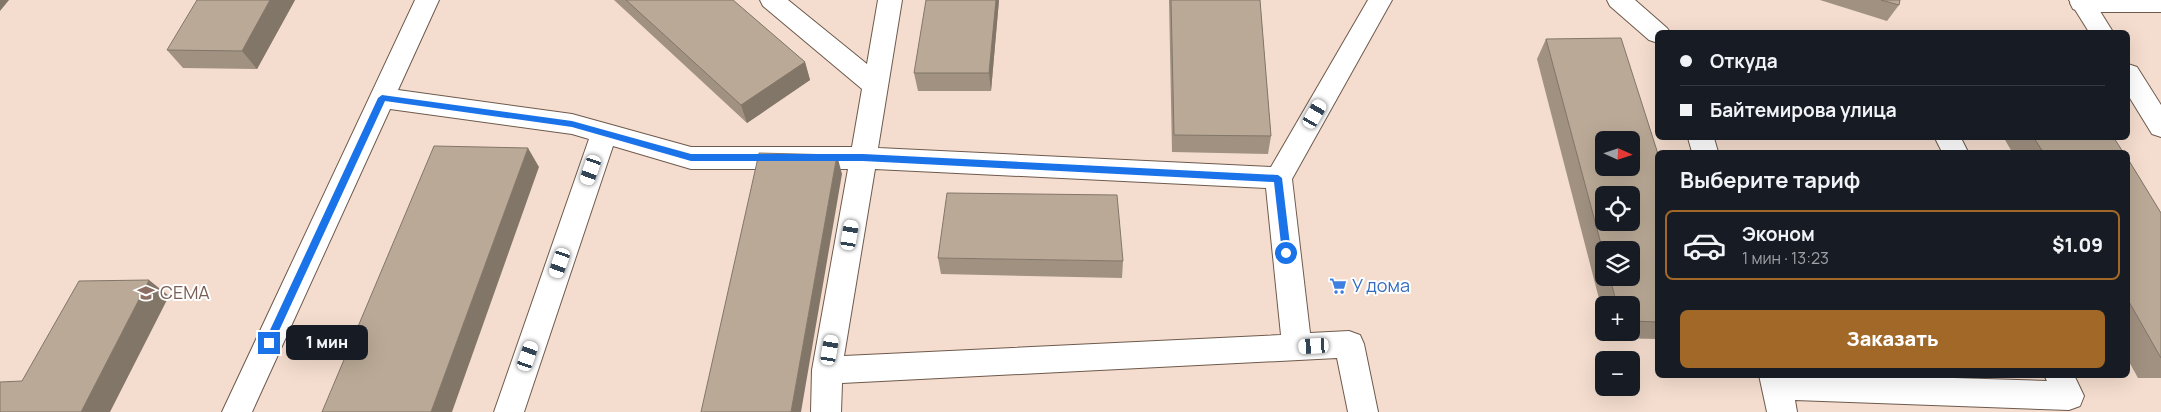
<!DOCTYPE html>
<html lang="ru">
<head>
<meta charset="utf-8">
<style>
	body { margin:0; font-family:Manrope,sans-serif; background:#242831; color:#f1f3f6; height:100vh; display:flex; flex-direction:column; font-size:19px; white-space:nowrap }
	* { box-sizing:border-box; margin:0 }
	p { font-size:16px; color:#9ea1a6 }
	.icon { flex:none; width:28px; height:28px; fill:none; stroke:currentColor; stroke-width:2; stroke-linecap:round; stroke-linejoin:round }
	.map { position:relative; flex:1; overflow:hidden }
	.sheet { position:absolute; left:1655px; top:150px; width:475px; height:228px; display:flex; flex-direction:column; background:#171b24; border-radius:8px; box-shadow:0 5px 20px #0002 }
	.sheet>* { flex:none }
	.banner { position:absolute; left:1655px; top:30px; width:475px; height:110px; border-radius:8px; box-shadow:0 5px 20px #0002; display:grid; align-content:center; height:110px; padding:0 25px; background:#171b24 }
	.needle { width:32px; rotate:93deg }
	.tools { position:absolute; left:1595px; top:131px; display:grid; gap:10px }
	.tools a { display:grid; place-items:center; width:45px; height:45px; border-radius:8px; background:#171b24; box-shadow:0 5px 20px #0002; font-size:25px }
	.end { position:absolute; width:22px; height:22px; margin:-11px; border:6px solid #1a73e8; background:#fff; box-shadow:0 0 0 2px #fff }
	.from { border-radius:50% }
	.bubble { position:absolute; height:35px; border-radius:8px; background:#171b24; box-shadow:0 5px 20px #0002; font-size:16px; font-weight:800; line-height:35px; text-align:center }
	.car { position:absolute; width:15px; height:30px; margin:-15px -8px; border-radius:6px; box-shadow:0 0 4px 1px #0007; background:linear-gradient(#fff 24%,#345 0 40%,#fff 0 76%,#345 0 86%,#fff 0) }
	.banner b { display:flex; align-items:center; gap:18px; height:48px; font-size:19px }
	.banner b+b { border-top:1px solid #363941 }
	.banner i { width:12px; height:12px; background:#f1f3f6 }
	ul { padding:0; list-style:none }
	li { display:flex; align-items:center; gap:15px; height:70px; margin:0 10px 8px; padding:0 15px; border:2px solid transparent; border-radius:8px }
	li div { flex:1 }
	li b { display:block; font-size:19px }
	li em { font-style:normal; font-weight:800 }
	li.on { border-color:#a26827 }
	li>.icon { width:45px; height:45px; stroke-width:1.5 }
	h2 { padding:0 25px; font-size:22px; line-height:60px }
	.cta { display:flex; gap:10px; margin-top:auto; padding:10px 25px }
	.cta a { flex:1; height:58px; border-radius:8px; background:#a26827; color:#fff; font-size:20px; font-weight:800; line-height:58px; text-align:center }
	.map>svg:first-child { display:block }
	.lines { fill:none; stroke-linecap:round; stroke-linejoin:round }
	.minor-casing { stroke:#6e5a4d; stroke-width:2 }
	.major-casing { stroke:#6e5a4d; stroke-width:2 }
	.minor { fill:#fff; fill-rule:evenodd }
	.major { fill:#fff; fill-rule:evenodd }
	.wall { fill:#a09181; fill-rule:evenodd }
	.shaded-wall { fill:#827669 }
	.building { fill:#baa996; stroke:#827669; fill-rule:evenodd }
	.route { fill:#1a73e8 }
	.labels { text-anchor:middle; stroke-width:4; stroke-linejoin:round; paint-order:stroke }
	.shop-label { font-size:18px; fill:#366cbe; stroke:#fff; text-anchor:start }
	.education-label { font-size:18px; fill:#785e54; stroke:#fff; text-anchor:start }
</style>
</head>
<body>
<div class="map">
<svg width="2161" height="412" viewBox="0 0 2161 412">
	<rect width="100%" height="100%" fill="#f4ddce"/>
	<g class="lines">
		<!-- minor casing -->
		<g class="minor-casing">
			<path id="minor" d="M415 0H439L398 90 572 114 691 147H852L862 89 763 6 760 0H788L867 64 878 0H902L878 148 1271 167 1368 0H1392L1292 179 1310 333 1349 331 1360 335 1364 344 1378 412H1348L1337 358 842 383 841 412H811L812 370 848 169H691L613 146 524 412H494L589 139 572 134 390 109 252 412H222ZM875 169 1266 188 1281 335 844 356Z
				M1607 0H1635L1667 28 1670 32H1658V43L1649 40 1610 6Z
				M2072 0H2161V12H2082L2073 9 2070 3Z
				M1688 138H1714L1718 152H1692Z
				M1935 138H1961L1968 152H1942Z
				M1759 375H1858L2047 381 2044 375H2074L2084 396 2080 406 2069 410 1795 400 1797 412H1767Z"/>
		</g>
		<!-- major casing -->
		<g class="major-casing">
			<path id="major" d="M2069 0H2093L2113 32H2089Z
				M2128 64 2137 67 2161 105V137L2152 134 2128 95Z"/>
		</g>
		<!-- minor -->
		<use href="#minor" class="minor"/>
		<!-- major -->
		<use href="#major" class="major"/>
	</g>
	<!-- wall -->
	<path class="wall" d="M295 0 257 69 183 68 167 50Z
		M614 0H733L805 62 810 80 747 123Z
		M999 0 991 91H918L914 73Z
		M1169 0H1260L1271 136 1268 154 1172 152Z
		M1820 0H1900L1899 5 1887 21Z
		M1546 39 1658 154V339L1609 338 1608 332H1631V305H1604V318L1537 59ZM1604 250 1631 278H1604Z
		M2004 138H2114L2123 152H2012Z
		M2128 159 2161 213V378H2138L2128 360Z
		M938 258 1123 261 1122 278 941 274Z"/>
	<!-- shaded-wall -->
	<path class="shaded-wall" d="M0 0H9L0 11Z
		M270 0H295L257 69 242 51Z
		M996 0H999L991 91 989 73Z
		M805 62 810 80 747 123 741 105Z
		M528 148 539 167 452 412H431Z
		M837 155 842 174 801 412H791Z
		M149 280 169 296 110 412H81Z"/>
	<!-- building -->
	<path class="building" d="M197 0H270L242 51 167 50Z
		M626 0H733L805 62 741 105Z
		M926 0H996L989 73H914Z
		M1171 0H1260L1271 136 1174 135Z
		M1881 0H1900L1899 5Z
		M1621 38 1658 154V322L1631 321V305H1617L1610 278H1631V250H1604V255L1546 39ZM1604 140H1631V168H1604ZM1604 195H1631V222H1604Z
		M2034 138H2114L2123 152H2043Z
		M434 146 528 148 431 412H322Z
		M759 153 837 155 791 412H701Z
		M2128 159 2161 213V358L2128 300Z
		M947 193 1117 195 1123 261 938 258Z
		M149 280 81 412H0V382L22 381 79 281Z"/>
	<!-- route -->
	<path class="route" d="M382 95 572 121 691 154H863L1278 175 1282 178 1291 253 1286 257 1282 253 1274 182 863 161H691L572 127 385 101 272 346H266L264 343 378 98Z"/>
	<!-- icons -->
	<defs>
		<g id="supermarket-bare" transform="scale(1.35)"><path d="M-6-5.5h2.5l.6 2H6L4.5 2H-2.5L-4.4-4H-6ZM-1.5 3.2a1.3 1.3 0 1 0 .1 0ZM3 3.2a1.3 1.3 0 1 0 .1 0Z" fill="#3f7fe0" stroke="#fff" stroke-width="2.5" paint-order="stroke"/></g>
		<g id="school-bare" transform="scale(1.35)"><path d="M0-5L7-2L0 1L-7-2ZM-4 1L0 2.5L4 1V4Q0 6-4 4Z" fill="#8d6e63" stroke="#fff" stroke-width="2.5" paint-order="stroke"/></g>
	</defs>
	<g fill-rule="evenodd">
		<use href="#supermarket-bare" x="1338" y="286"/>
		<use href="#school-bare" x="146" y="293"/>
	</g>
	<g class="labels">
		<!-- shop labels -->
		<g class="shop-label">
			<text x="1352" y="292">У дома</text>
		</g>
		<!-- education labels -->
		<g class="education-label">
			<text x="160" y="299">СЕМА</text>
		</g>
	</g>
</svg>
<div class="tools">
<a><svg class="needle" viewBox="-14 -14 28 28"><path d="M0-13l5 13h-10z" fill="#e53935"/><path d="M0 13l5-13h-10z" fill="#9ea1a6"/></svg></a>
<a><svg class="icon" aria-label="locate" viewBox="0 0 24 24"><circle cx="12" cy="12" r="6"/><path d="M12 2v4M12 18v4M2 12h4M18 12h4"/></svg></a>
<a><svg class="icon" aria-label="layers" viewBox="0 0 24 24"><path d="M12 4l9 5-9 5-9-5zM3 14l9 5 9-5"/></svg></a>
<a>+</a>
<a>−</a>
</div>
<i class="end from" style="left:1286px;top:253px"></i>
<i class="end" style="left:269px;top:343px"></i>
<div class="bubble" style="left:286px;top:325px;width:82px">1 мин</div>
<i class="car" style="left:1315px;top:114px;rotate:30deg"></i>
<i class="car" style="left:591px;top:170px;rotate:199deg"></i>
<i class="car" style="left:850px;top:235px;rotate:10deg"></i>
<i class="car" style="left:560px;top:263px;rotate:199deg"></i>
<i class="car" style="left:1314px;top:346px;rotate:267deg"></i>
<i class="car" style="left:830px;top:350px;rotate:10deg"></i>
<i class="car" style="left:528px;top:356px;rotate:19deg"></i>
<div class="banner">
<b><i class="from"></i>Откуда</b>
<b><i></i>Байтемирова улица</b>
</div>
<section class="sheet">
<h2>Выберите тариф</h2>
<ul>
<li class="on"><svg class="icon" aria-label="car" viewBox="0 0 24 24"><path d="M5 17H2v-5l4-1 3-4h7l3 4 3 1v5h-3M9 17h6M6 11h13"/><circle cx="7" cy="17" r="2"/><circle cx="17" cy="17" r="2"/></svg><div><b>Эконом</b><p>1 мин · 13:23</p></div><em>$1.09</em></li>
</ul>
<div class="cta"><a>Заказать</a></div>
</section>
</div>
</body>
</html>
